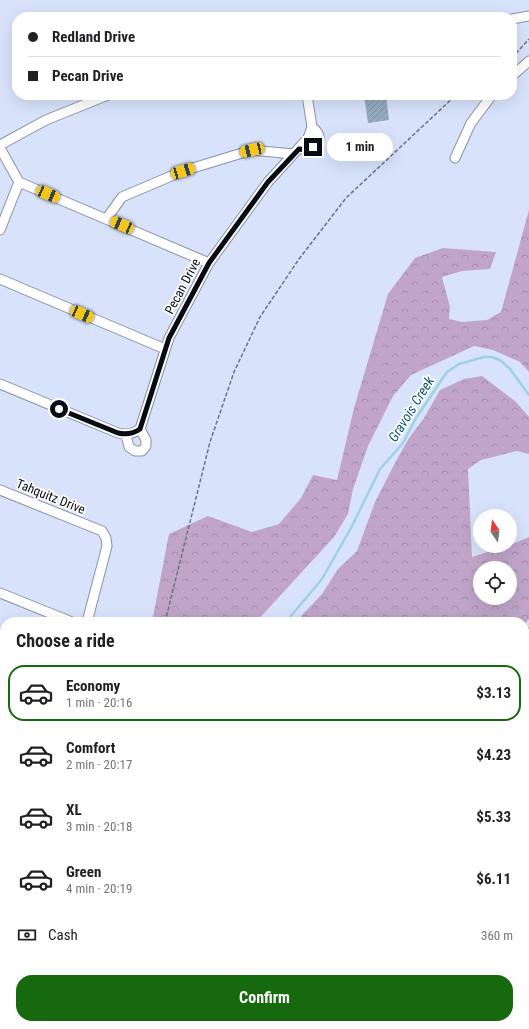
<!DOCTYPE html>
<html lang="en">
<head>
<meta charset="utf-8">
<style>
	body { margin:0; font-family:"Roboto Condensed",sans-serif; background:#f6f6f6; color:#202124; height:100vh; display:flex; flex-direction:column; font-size:15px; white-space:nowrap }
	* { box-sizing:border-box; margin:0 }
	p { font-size:13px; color:#757577 }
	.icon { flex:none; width:22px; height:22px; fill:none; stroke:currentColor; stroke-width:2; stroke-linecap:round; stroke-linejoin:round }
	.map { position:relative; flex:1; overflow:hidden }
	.sheet { position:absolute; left:0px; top:617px; width:529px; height:412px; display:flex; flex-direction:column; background:#fff; border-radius:16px 16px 0 0; box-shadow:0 4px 16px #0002 }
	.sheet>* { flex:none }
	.top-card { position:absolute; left:12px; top:12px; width:505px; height:88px; border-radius:16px; box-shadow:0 4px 16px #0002; display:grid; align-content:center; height:88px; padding:0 16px; background:#fff }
	.needle { width:26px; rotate:346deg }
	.fabs { position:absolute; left:473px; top:509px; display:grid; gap:8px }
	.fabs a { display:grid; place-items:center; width:44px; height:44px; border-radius:50%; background:#fff; box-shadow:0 4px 16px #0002; font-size:20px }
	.end { position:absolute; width:18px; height:18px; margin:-9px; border:5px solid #080b13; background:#fff; box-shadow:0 0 0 2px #fff }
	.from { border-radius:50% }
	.bubble { position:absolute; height:28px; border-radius:14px; background:#fff; box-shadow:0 4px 16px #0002; font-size:13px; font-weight:700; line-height:28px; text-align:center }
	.car { position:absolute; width:12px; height:24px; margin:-12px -6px; border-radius:5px; box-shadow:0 0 3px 1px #0007; background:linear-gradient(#f5c518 24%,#345 0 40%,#f5c518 0 76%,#345 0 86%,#f5c518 0) }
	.top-card b { display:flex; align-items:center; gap:14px; height:38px; font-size:15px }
	.top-card b+b { border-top:1px solid #e0e0e0 }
	.top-card i { width:10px; height:10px; background:#202124 }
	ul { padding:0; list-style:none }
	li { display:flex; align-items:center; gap:12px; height:56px; margin:0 8px 6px; padding:0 8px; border:2px solid transparent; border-radius:16px }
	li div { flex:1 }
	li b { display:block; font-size:15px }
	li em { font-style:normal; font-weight:700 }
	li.selected { border-color:#16690d }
	li>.icon { width:36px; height:36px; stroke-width:1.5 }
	h2 { padding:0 16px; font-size:18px; line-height:48px }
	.pay { display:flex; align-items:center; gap:10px; height:44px; padding:0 16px; font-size:15px }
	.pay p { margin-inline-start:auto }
	.primary-button { display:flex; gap:8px; margin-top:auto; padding:8px 16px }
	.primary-button a { flex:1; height:46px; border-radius:16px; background:#16690d; color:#fff; font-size:16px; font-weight:700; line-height:46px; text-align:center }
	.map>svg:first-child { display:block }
	.green { fill:#c6adce }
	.forest { fill:url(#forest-crowns); fill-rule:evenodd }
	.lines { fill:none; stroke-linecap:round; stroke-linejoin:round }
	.stream { stroke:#9cd2e1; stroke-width:2.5 }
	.building { fill:url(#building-hatch) }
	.minor-casing { stroke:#8891a8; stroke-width:11 }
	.path { stroke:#6b7282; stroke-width:1.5; stroke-dasharray:4 2; stroke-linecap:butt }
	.minor { stroke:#fff; stroke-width:9 }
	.route { stroke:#080b13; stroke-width:5 }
	.labels { text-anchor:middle; stroke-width:3.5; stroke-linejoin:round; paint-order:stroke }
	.street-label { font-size:13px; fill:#080b13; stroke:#fff }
	.water-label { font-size:14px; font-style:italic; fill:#11596a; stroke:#fff }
</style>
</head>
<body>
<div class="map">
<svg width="529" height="1029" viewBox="0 0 529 1029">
	<defs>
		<pattern id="forest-crowns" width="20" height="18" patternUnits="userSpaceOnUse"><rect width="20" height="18" fill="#c0a5c9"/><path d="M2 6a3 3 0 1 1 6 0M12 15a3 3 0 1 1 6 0" fill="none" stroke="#a48dac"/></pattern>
		<pattern id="building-hatch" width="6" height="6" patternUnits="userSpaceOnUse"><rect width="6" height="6" fill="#96acbe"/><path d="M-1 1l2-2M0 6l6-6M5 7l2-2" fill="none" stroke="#8093a2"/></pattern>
	</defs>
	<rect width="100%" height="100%" fill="#d8e3fb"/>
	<!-- green -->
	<path class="green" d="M0 992 5 1000V1024H19L22 1029H0Z"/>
	<!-- forest -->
	<path class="forest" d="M529 210V372L520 362 493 350 474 346 411 375 393 396 368 446 353 489 348 514 334 537 256 622H152L169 534 208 516 252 532 279 524 301 498 313 475 337 480 354 408 388 294 415 258 443 248 496 252 490 269 462 271 442 277 450 307 449 319 462 322 487 320 501 312Z
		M482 376 515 401 529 417V454L517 451 481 460 468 469 472 557 506 546H510V545L529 537V619L524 625V622H297L303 614 322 594 338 569 357 551 375 502 396 461 409 438 424 418 440 390 464 379ZM480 568H510V598H480Z
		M19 1024H94L93 1029H22Z
		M121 1024H248L261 1029H119Z"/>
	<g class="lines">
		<!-- stream -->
		<path class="stream" d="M286 622 322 579 351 528 380 469 403 443 416 418 447 372 459 364 484 357H492L500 360 510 369 529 395
			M110 1029 112 1024"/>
	</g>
	<!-- building -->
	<path class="building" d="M364 95H386L389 120 368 123Z
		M529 888V948L524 944V894Z"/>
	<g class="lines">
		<!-- minor casing -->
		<g class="minor-casing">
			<path id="minor" d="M512 19 529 16
				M512 76 529 61
				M0 145 46 120 108 95
				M0 148 19 182 209 263
				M299 149C314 150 328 139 312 127
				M455 158 471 123 492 95
				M107 218 122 197 183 171 252 150 293 154
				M0 230 19 182
				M0 279 165 349
				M0 384 118 433C127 435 133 434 140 429L169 338 209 263 268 182 308 138 312 127 307 95
				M126 435 129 447 135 451H142L146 446V440L140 429
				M0 490 102 531 106 538 107 546 87 622
				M0 593 72 622
				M524 638 529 633
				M0 697 5 699
				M524 727 529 732
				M0 799 5 801
				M0 845 5 837
				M524 869 529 863
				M529 999 524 1005 526 1026 529 1029
				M448 1024V1029
				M341 1029 343 1024"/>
		</g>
		<!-- path -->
		<path class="path" d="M512 58 529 39
			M165 622 210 442 234 372 260 317 299 259 346 198 456 95
			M0 897 5 898
			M0 962 5 956"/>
		<!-- minor -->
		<use href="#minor" class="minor"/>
	</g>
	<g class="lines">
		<!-- route -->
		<path class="route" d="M59 409 118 433C127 435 133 434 140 429L169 338 209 263 268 182 299 149 307 150 313 147"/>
	</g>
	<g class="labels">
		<!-- street labels -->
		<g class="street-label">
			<text transform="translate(182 286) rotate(-62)" y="5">Pecan Drive</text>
			<text transform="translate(51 496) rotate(22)" y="5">Tahquitz Drive</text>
		</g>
		<!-- water labels -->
		<g class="water-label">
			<text transform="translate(411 409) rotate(-58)" y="5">Gravois Creek</text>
		</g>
	</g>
</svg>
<div class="fabs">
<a><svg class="needle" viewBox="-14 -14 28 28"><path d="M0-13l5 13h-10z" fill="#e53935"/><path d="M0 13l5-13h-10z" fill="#757577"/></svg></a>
<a><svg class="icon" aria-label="locate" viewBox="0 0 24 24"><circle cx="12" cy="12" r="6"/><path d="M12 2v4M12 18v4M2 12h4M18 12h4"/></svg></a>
</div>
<i class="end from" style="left:59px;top:409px"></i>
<i class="end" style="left:313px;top:147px"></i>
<div class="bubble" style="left:327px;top:133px;width:66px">1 min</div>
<i class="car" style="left:252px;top:150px;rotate:257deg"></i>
<i class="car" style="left:183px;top:171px;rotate:73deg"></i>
<i class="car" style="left:48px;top:194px;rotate:113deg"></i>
<i class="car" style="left:122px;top:225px;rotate:293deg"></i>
<i class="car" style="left:82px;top:314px;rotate:113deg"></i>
<div class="top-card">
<b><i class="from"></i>Redland Drive</b>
<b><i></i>Pecan Drive</b>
</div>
<section class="sheet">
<h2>Choose a ride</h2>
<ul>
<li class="selected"><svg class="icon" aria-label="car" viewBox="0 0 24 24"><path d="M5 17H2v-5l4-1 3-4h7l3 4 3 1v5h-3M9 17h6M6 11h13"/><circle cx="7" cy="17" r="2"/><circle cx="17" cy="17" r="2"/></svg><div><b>Economy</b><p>1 min · 20:16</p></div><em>$3.13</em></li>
<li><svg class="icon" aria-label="car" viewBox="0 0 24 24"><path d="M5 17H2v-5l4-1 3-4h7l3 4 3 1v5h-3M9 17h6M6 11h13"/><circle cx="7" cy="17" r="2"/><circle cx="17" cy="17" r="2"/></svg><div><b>Comfort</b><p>2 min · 20:17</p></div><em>$4.23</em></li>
<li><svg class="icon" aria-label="car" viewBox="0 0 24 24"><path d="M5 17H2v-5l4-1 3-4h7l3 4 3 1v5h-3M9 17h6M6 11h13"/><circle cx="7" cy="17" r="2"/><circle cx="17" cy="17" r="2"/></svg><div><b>XL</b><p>3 min · 20:18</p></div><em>$5.33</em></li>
<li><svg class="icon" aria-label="car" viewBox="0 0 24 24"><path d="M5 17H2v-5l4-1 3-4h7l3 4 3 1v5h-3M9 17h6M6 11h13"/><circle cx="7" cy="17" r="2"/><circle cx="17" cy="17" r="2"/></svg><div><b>Green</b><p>4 min · 20:19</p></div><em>$6.11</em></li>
</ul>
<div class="pay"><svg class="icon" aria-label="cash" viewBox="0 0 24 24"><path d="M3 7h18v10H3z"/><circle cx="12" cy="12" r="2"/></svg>Cash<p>360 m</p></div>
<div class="primary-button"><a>Confirm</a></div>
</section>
</div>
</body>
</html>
